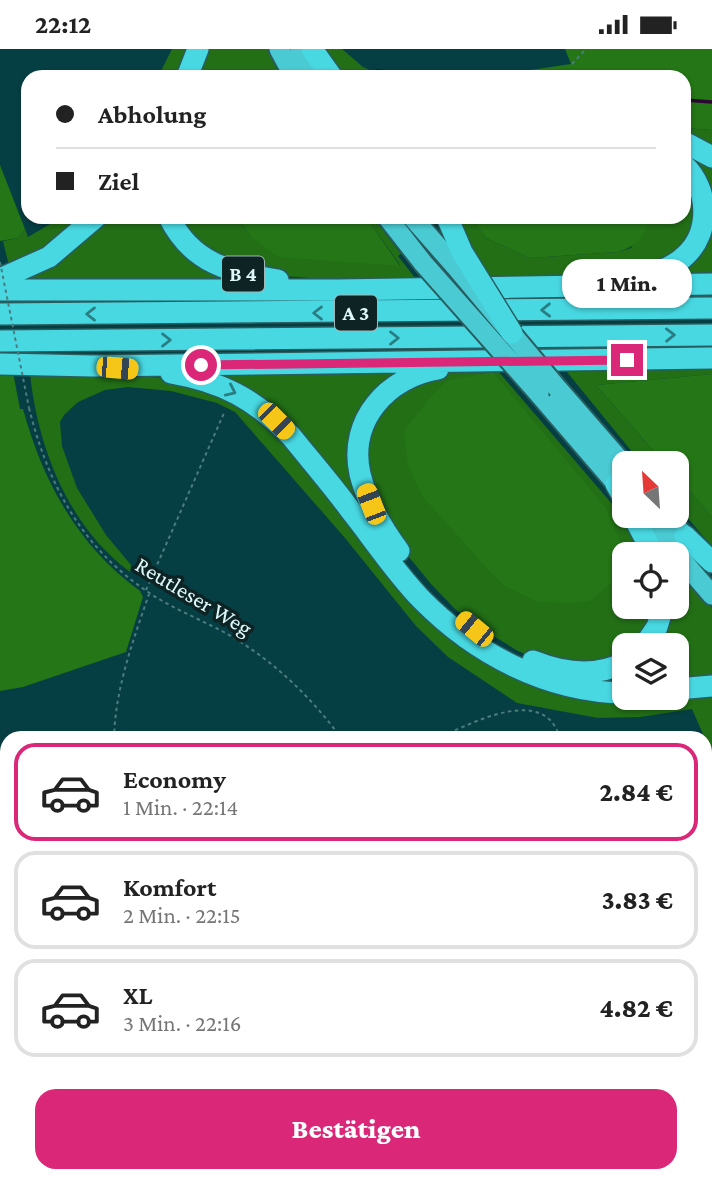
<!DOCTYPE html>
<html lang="de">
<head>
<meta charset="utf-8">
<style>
	body { margin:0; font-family:"Crimson Pro",serif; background:#f2f2f2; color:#222; height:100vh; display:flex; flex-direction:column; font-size:26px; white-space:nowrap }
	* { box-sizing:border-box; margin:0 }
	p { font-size:23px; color:#767676 }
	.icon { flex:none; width:38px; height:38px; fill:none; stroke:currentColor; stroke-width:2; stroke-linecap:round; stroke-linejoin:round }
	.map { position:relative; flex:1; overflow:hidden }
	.side { position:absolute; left:0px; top:682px; width:712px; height:452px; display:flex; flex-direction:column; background:#fff; border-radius:21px 21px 0 0; box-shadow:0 2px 5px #0004 }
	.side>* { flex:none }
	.guide { position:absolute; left:21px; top:21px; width:670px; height:154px; border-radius:21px; box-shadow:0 2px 5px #0004; display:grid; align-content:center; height:154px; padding:0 35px; background:#fff }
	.needle { width:46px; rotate:335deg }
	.tools { position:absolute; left:612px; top:402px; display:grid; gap:14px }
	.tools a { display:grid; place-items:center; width:77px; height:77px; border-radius:14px; background:#fff; box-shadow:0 2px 5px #0004; font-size:35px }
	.end { position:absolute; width:32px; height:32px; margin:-16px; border:9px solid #db2777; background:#fff; box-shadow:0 0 0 4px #fff }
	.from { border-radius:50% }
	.bubble { position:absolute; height:49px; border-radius:21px; background:#fff; box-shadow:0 2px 5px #0004; font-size:23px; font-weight:800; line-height:49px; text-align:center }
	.car { position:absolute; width:21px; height:42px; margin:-21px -10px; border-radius:9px; box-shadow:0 0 5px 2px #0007; background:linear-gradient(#f5c518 24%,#345 0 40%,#f5c518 0 76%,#345 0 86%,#f5c518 0) }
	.guide b { display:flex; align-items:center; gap:24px; height:66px; font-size:26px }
	.guide b+b { border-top:2px solid #e0e0e0 }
	.guide i { width:18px; height:18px; background:#222 }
	ul { padding:12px 0 0; list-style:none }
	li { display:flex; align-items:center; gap:21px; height:98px; margin:0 14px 10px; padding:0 21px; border:4px solid #e0e0e0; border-radius:21px }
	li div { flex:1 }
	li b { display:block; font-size:26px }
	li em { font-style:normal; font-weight:800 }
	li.active { border-color:#db2777 }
	li>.icon { width:63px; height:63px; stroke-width:1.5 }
	.button { display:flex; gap:14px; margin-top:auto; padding:14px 35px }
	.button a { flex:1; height:80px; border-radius:21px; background:#db2777; color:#fff; font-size:28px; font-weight:800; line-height:80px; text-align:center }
	.status { display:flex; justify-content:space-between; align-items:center; height:49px; padding:0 35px; background:#fff; direction:ltr }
	.status svg { height:19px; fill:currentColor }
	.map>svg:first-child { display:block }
	.green { fill:#226f16 }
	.forest { fill:#247616 }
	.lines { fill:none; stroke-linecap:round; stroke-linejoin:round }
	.stream { stroke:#2c0533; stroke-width:3.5 }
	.service-casing { stroke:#295d60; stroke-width:10 }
	.minor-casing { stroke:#295d60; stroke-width:16 }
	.tertiary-casing { stroke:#295d60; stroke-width:18 }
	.trunk-casing { stroke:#295d60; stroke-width:23 }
	.motorway-casing { stroke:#295d60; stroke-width:24 }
	.path { stroke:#4d7c7f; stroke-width:2; stroke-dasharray:3.5 3.5; stroke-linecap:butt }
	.service { stroke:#3b7e82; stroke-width:6 }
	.minor { stroke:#3b7e82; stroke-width:12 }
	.tertiary { stroke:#3b7e82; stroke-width:14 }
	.trunk { stroke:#4acbd4; stroke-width:19 }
	.motorway { stroke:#48d8e2; stroke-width:21 }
	.trunk-bridge-casing { stroke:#295d60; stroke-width:23; stroke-linecap:butt }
	.motorway-bridge-casing { stroke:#295d60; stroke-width:24; stroke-linecap:butt }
	.path-bridge { stroke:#4d7c7f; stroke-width:2; stroke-dasharray:3.5 3.5; stroke-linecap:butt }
	.trunk-bridge { stroke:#4acbd4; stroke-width:19 }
	.motorway-bridge { stroke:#48d8e2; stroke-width:21 }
	.wall { fill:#88b4ab }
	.shaded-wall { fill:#6f928b }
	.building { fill:#9ed1c7; stroke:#6f928b; stroke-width:2 }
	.oneway { stroke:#2a7e83 }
	.route { stroke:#db2777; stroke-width:9 }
	.labels { text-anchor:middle; stroke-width:7; stroke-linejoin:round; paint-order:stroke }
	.shield { fill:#0d2324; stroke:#9fb8b9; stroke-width:2 }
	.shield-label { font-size:21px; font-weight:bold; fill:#def8f9 }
	.street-label { font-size:23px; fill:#def8f9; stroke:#0d2324 }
</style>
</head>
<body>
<div class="status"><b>22:12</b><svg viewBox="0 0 49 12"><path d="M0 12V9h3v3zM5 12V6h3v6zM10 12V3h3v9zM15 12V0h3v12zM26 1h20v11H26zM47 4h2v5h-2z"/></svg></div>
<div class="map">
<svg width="712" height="1134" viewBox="0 0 712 1134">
	<rect width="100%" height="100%" fill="#063f43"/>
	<!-- green -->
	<path class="green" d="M172 0H194L182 28H158Z
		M202 0H272L288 28H192Z
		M318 0H342L363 18 384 28H340Z
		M684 79 712 81V103L684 90Z
		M684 98 712 113V232L654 229 704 186 684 110Z
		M684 121 699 150 689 194 644 223 622 225 487 229 451 168H474L478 178 486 189 530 209 618 203 631 199 650 168H684Z
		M62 168H90L82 177 10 221 3 192 18 189 25 180 28 188Z
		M102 168H165L170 179 256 232 12 235Z
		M174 168H237L251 188 400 216 366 168H373L401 205 398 207 416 230H326L281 227 217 212Z
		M412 316C408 326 401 328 393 333 368 350 354 374 354 404 354 429 363 448 374 469 387 494 402 518 420 540 463 589 559 654 625 617V641C549 641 474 601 424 546 391 511 363 471 334 434 312 406 291 377 263 355 241 339 216 331 190 324L189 320Z
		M712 318V325L596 336 665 415H642L567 323Z
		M477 321 498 322 625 470 648 506H625V558H657L638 597H625V607L602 618 542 612 518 602 477 577 455 560 431 535 396 492 383 469 363 401 389 345 443 324Z
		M30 325H120L174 330 254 360 450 582 615 651 677 649 712 643V697L710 701 692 660 640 668 598 669 517 654 448 608 416 577 345 489 235 363 217 354 171 342 128 338 105 341 78 353 64 366 60 373 62 397 77 439 106 486 131 516 130 523C68 477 38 399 30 325Z
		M677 428 712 468V498L677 456Z
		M677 518 712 559V634L677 636V597H650L666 558H677Z"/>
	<!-- forest -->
	<path class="forest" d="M565 0H712V81L684 79V28H482L571 15Z
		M0 116 25 180 18 189 0 192Z
		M237 168H366L400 217 278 208 251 188Z
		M474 168H650C646 188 637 197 618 203L530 209 486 189 478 178Z
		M0 323H13L20 360H23C43 433 78 497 140 542L143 548 126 603 23 638 0 642Z
		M493 323 606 459 620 492V517L616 530 590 552 573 554 538 553 505 537 490 523 422 447 408 416 404 382 428 351 448 331Z
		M712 325V468L677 428V415H665L596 336Z
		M712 758V815L705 810V769Z"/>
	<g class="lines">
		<!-- stream -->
		<path class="stream" d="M377 22 440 28
			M684 51 712 53"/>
		<!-- service casing -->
		<g class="service-casing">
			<path id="service" d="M705 1088 712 1078
				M61 1129 67 1127"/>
		</g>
		<!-- minor casing -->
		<g class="minor-casing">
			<path id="minor" d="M176 1127 178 1134
				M348 1127 356 1134"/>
		</g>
		<!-- tertiary casing -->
		<g class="tertiary-casing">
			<path id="tertiary" d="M658 1127 671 1134
				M404 1134 412 1127"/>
		</g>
		<!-- trunk casing -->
		<g class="trunk-casing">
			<path id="trunk" d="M279 0 294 28
				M300 0 315 28
				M387 168 423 214
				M412 168 455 217
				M558 340 625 417
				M539 345 625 445
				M644 467 712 546
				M667 467 694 498"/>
		</g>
		<!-- motorway casing -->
		<g class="motorway-casing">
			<path id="motorway" d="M312 0 332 28
				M187 28 198 0
				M684 93 712 108
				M169 168C192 215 230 223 278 231
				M447 168 462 203
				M637 229C655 225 673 219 686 206 711 182 709 140 684 116
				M0 230 49 208 96 168
				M0 241H339L712 235
				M0 265 712 259
				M0 292 712 286
				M0 315 93 317 712 309
				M171 324C223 333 254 350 291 387 311 412 332 436 351 462 374 491 395 523 421 550 475 605 547 643 625 644
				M616 435 625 451
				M633 467 654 506
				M685 487 712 513
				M399 502C382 479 367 453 360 425 348 371 388 328 438 320
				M644 597 657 578 663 558
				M533 612C563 624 595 629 625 613
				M677 640 712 637"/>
		</g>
		<!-- path -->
		<path class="path" d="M572 15 586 0
			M29 359C48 435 81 498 148 543 177 563 212 574 242 594 281 619 314 652 342 690
			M146 541 224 364
			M114 690C115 640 133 592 149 545
			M436 690C464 678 523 645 550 671 555 676 558 683 561 690
			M705 759 712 748
			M0 967 7 970
			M637 1127 645 1131"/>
		<!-- service -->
		<use href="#service" class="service"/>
		<!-- minor -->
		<use href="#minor" class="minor"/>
		<!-- tertiary -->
		<use href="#tertiary" class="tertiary"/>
		<!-- trunk -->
		<use href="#trunk" class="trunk"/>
		<!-- motorway -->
		<use href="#motorway" class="motorway"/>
		<!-- trunk-bridge casing -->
		<g class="trunk-bridge-casing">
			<path id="trunk-bridge" d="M423 214 539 345
				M455 217 558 340"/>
		</g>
		<!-- motorway-bridge casing -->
		<g class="motorway-bridge-casing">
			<path id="motorway-bridge" d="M462 203 512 284"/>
		</g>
		<!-- path-bridge -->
		<path class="path-bridge" d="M0 213 29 359"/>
		<!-- trunk-bridge -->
		<use href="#trunk-bridge" class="trunk-bridge"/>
		<!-- motorway-bridge -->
		<use href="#motorway-bridge" class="motorway-bridge"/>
	</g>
	<!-- wall -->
	<path class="wall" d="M0 896 4 907 7 906V950L0 932Z
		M7 1031V1052L3 1039V1033Z
		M128 1127H154L129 1130Z
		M309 1127H341L349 1134H316Z
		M366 1127H385L378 1134H372Z"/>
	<!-- shaded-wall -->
	<path class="shaded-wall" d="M219 1127H235L219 1130Z
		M378 1127H385L378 1134H375V1130Z"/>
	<!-- building -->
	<path class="building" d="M0 896 4 907 7 906V943L0 924Z
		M7 1031V1045L3 1033Z
		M78 1127H96L98 1134H80Z
		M205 1127H219L221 1134H203L202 1129 205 1128Z
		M315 1127H341L349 1134H323Z"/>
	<!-- one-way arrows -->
	<defs><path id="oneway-chevron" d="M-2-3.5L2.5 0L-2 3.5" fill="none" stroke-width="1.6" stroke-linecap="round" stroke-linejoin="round" transform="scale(1.75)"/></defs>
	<g class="oneway">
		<use href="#oneway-chevron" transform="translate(546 261) rotate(179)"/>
		<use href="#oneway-chevron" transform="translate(318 264) rotate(180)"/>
		<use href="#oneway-chevron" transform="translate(91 265) rotate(180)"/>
		<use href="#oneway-chevron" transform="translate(670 286) rotate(-1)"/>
		<use href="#oneway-chevron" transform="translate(394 289)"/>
		<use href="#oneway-chevron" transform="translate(166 291)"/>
		<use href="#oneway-chevron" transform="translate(231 342) rotate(25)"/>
	</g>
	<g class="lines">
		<!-- route -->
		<path class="route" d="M201 316 627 311"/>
	</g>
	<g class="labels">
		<!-- shield labels -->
		<g class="shield">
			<rect x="222" y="207.5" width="42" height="35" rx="5"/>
			<rect x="335" y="246.5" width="42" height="35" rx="5"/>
		</g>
		<g class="shield-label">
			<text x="243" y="232">B 4</text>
			<text x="356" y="271">A 3</text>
		</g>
		<!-- street labels -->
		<g class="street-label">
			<text transform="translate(194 547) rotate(31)" y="8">Reutleser Weg</text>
		</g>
	</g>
</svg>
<div class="tools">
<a><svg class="needle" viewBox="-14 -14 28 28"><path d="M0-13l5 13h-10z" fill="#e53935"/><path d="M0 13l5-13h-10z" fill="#767676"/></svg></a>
<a><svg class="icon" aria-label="locate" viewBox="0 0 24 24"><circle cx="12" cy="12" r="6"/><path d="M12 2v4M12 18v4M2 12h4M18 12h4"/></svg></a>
<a><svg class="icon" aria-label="layers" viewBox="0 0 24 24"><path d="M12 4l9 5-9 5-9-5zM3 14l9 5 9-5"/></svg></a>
</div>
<i class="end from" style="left:201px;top:316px"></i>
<i class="end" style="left:627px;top:311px"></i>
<div class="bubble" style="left:562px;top:210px;width:130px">1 Min.</div>
<i class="car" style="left:117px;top:319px;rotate:95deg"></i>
<i class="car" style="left:276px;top:372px;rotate:135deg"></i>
<i class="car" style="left:371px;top:455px;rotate:339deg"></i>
<i class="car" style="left:474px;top:580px;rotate:309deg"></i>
<div class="guide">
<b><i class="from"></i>Abholung</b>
<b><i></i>Ziel</b>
</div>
<section class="side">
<ul>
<li class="active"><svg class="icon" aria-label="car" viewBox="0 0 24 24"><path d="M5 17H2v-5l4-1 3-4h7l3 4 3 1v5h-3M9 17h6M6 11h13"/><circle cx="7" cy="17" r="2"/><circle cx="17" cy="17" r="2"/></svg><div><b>Economy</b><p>1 Min. · 22:14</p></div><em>2.84 €</em></li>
<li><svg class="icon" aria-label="car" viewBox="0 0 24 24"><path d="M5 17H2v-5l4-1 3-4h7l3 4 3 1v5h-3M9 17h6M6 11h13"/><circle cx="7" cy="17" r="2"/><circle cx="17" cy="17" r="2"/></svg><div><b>Komfort</b><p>2 Min. · 22:15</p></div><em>3.83 €</em></li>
<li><svg class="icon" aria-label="car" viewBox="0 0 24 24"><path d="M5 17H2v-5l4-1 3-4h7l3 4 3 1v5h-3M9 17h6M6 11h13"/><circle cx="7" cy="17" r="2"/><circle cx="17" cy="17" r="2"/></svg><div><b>XL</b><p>3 Min. · 22:16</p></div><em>4.82 €</em></li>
</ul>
<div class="button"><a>Bestätigen</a></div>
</section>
</div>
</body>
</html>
